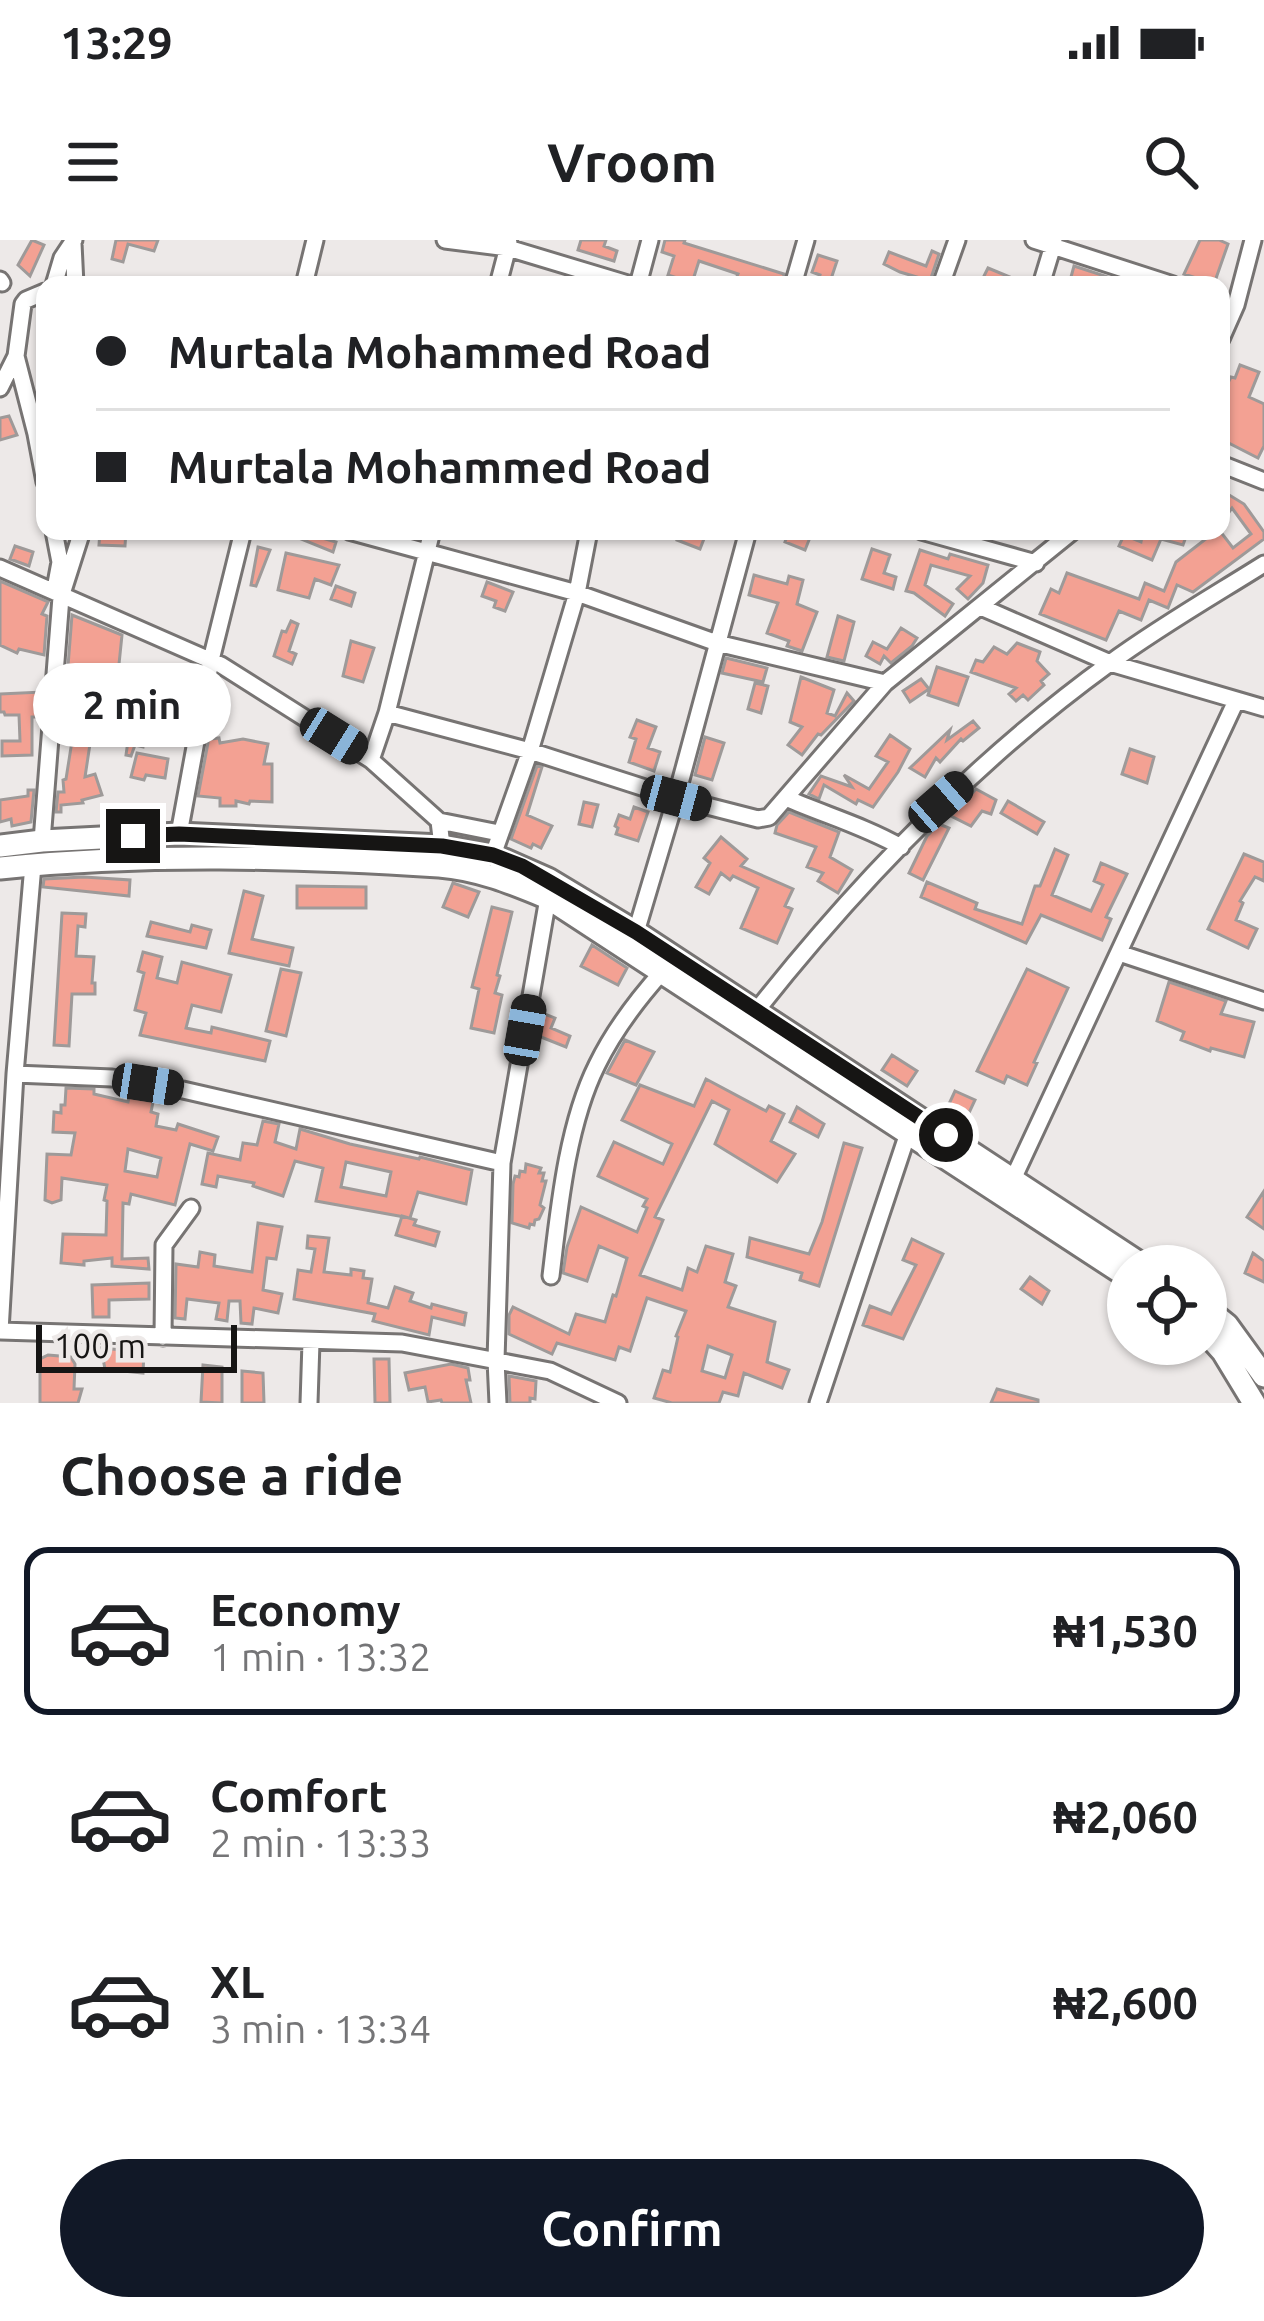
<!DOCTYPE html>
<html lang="en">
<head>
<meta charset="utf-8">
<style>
	body { margin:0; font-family:Ubuntu,sans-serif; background:#f2f2f2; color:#202124; height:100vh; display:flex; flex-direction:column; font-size:45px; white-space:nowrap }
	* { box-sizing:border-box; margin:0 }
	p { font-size:39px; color:#757577 }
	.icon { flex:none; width:66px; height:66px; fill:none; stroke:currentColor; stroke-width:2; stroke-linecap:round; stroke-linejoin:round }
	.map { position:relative; height:1163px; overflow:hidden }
	.panel { display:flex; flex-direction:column; background:#fff; flex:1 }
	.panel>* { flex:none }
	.top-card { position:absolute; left:36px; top:36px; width:1194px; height:264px; border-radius:24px; box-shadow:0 3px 9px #0004; display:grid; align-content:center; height:264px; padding:0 60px; background:#fff }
	.buttons { position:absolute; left:1107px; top:1005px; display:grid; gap:24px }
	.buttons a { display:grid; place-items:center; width:120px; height:120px; border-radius:50%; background:#fff; box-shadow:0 3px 9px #0004; font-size:60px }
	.scale { position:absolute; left:36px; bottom:30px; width:201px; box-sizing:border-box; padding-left:12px; border:6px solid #161514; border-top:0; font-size:33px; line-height:42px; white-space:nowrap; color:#161514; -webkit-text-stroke:9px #ede9e8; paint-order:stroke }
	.end { position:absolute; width:54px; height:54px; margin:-27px; border:15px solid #161514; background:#fff; box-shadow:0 0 0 6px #fff }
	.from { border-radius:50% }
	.bubble { position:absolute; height:84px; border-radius:42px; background:#fff; box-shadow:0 3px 9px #0004; font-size:39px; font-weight:700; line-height:84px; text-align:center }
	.car { position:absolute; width:36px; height:72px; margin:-36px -18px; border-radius:15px; box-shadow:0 0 9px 3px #0007; background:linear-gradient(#222 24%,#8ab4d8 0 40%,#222 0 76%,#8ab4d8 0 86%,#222 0) }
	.top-card b { display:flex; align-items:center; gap:42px; height:114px; font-size:45px }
	.top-card b+b { border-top:3px solid #e0e0e0 }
	.top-card i { width:30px; height:30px; background:#202124 }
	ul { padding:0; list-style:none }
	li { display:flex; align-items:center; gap:36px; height:168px; margin:0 24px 18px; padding:0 36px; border:6px solid transparent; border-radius:24px }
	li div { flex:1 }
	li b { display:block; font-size:45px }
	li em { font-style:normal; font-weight:700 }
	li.selected { border-color:#111827 }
	li>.icon { width:108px; height:108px; stroke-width:1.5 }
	h2 { padding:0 60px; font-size:54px; line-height:144px }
	.action { display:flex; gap:24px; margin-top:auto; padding:24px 60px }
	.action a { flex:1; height:138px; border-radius:72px; background:#111827; color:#fff; font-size:48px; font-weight:700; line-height:138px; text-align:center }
	.status { display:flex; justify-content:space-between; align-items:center; height:84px; padding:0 60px; background:#fff; direction:ltr }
	.status svg { height:33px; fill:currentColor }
	header { display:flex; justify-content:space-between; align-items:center; height:156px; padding:0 60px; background:#fff; font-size:54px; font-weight:700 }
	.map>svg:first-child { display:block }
	.building { fill:#f3a193; stroke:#9e9a99; stroke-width:3; fill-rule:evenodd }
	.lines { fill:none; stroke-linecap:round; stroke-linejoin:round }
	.minor-casing { stroke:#777473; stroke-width:21 }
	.secondary-casing { stroke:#777473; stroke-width:27 }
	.minor { stroke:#fff; stroke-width:15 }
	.secondary { stroke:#fff; stroke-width:21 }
	.route { stroke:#161514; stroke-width:15 }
</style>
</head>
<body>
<div class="status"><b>13:29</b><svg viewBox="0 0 49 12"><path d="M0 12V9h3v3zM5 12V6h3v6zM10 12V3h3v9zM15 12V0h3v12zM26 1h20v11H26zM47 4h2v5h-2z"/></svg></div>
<header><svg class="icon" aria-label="menu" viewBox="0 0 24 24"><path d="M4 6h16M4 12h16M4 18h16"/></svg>Vroom<svg class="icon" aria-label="search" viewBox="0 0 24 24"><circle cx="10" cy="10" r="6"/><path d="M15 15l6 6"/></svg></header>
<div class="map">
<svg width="1264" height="1163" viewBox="0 0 1264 1163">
	<rect width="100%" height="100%" fill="#ede9e8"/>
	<!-- building -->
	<path class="building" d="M32 0 44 5 30 36 18 25Z
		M116 0H158L154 11 128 4 123 22 112 19Z
		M581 0H606L604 6 617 11 614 21 578 10Z
		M665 0H685L684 3 784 34 781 45H733L738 34 699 21 692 43 668 35 674 16 662 12Z
		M1200 0H1219L1228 4 1214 44 1184 34Z
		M932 11 939 14 930 41 900 32 884 24 889 12 926 26Z
		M818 15 837 21 829 45H817L820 35 812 32Z
		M1074 26 1108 37 1103 45 1071 37Z
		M988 28 1029 45H994L982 40Z
		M1240 125 1259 132 1249 157 1264 164V206L1258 218 1221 199V156L1231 137 1235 138Z
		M9 176 17 195 0 200V178Z
		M1221 250 1244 264 1264 292V299L1193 352 1177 345 1168 368 1149 360 1141 380 1119 371 1106 400 1040 374 1051 349 1059 353 1067 333 1139 359 1145 343 1164 351 1176 322 1216 291H1220L1233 308 1251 294 1232 268 1221 283Z
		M100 291H126L125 306 99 305Z
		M298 291 336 302 333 312 296 297Z
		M680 291H707L700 309 677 300Z
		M789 291H800L811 295 805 310 785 302Z
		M1143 291H1188L1183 305 1161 299 1152 320 1119 306 1124 295 1141 302Z
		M15 306 33 312 29 326 10 319Z
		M258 307 270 310 256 346 251 345Z
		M872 309 890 315 884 333 896 337 893 349 862 339Z
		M920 310 948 319 950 314 988 325 983 343 968 359 957 349 970 336 931 325 925 345 953 364 945 376 914 353 906 351Z
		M286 313 339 325 331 345 315 339 309 358 278 350Z
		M754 335 787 344 789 336 803 340 797 364 817 372 802 411 787 406 789 401 767 393 778 363 749 355Z
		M0 341 48 362 42 374 47 376 44 415 19 409 17 413 0 405Z
		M487 342 513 352 505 371 494 367 496 361 482 356Z
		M336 346 355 353 351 366 331 359Z
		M72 375 122 395 118 434 113 433 106 459 85 453 88 443 67 439Z
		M838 376 854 382 844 421 827 417Z
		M291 381 298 384 289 411 296 414 292 424 274 416 282 391 286 392Z
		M901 388 917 398 912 406 891 423 884 416 880 424 866 416 873 402 887 409Z
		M351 401 374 408 363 442 343 436Z
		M1017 403 1040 412 1037 421 1049 434 1041 441 1044 445 1028 460 1023 455 1016 461 1009 454 1016 448 971 432 976 420 983 422 994 407 1007 414Z
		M726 418 767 428 763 442 722 433Z
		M937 427 968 437 958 465 928 455Z
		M801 437 834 450 827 473 835 476 847 453 854 461 821 495 818 494 802 515 788 505 802 487 790 482Z
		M921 439 929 449 910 462 903 451Z
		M755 443 768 446 761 473 748 469Z
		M42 452 40 477H32V515L2 516V501H20L19 475H5L4 472H0V454Z
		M136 457 150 461 141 489 145 490 143 507 135 505 131 516 126 515 130 487 110 482 107 495 94 492 106 459 133 467Z
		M214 471 218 472 211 499 219 498 220 503 243 499 268 504 264 524H272V562L250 561 249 564 236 561V566H220V558L198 556Z
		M637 480 656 487 648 508 660 512 654 531 629 522 636 499 630 497Z
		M973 481 979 488 963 501 961 499 940 522 936 518 925 537 910 528 950 490 947 500Z
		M890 495 910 509 898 532 873 567 858 560 856 564 824 545 819 559 809 554 821 536 852 547 844 535 869 549 888 522 876 516Z
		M705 497 724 503 712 540 695 535Z
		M72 501 90 504 85 537 95 534 102 555 82 560 83 563 61 565V572H56L58 552H64L63 540 66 539Z
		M1130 509 1154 517 1147 543 1122 534Z
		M137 513 168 519 165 538 146 535 144 540 131 537Z
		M537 526 542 527 527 575 552 586 541 608 533 604 531 608 511 599Z
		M976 549 996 560 991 574 982 571 971 586 951 576Z
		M28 550H34L31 582 12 586 11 579 0 582V560L28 556Z
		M1008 561 1044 582 1037 594 1001 573Z
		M584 562 598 565 592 587 579 584Z
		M634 567 648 572 638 601 616 594 618 588 615 586 619 575 630 579Z
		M789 572 839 592 830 617 852 630 838 653 818 641 823 633 807 627 816 607 775 593 777 585Z
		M939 584 949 588 923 640 909 633 927 596Z
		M721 597 747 619 741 626 793 649 785 666 792 669 777 703 741 688 758 648 733 636 730 640 721 633 709 654 696 647 710 623 704 618Z
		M1055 609 1068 615 1052 655 1091 671 1103 645 1094 641 1101 623 1127 634 1106 677 1111 679 1102 700 1041 675 1026 703 921 657 927 642 977 663 975 669 1022 684 1035 646H1040Z
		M1244 614 1264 622V641L1255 637 1240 661 1243 663 1236 680 1257 689 1248 708 1208 689Z
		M84 637 130 640 129 656 43 647 44 639Z
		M453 643 479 652 468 677 443 667Z
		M297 646 366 647V668H297Z
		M244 651 263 656 252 699 293 708 289 726 229 713Z
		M492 667 512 672 497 735 500 736 495 753 502 755 494 793 471 788 479 749 472 747Z
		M62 673 86 674 85 687 78 686 76 716 94 717 92 743H95V754H72L69 806 54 805Z
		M151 682 190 692 192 685 211 690 206 708 147 696Z
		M592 705 627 728 618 745 581 726Z
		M143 712 162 717 157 738 177 743 182 722 231 735 221 772 192 765 186 788 211 793 212 787 270 801 265 821 140 795 146 773 135 770 144 733 138 731Z
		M281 729 301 733 286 796 266 791Z
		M1027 729 1068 748 1034 822 1037 823 1027 845 1007 836 1004 843 977 831Z
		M1169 742 1226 761 1221 774 1254 782 1244 817 1211 808 1210 811 1181 800 1184 792 1157 781Z
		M542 773 555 778 551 788 570 796 566 807 536 795Z
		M625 800 654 812 636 845 607 833Z
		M892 815 917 831 907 846 882 830Z
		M706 839 766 871 769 866 784 874 771 901 795 914 777 942 715 904 729 870 712 861 655 977 663 980 640 1035 682 1050 688 1028 697 1032 706 1006 733 1014 725 1042 736 1046 728 1067 775 1082 767 1122 789 1130 782 1148 744 1133 738 1156 723 1152 719 1163H672L654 1158 663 1130 670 1132 678 1097 676 1096 686 1071 647 1058 630 1111 619 1107 615 1120 557 1103 552 1114 509 1094V1075L513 1067 569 1094 576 1074 605 1082 613 1055 616 1056 627 1018 599 1006 587 1041 563 1033 567 1007 581 967 637 992 647 968 643 966 647 959 598 936 614 902 663 924 672 904 622 880 640 845 694 866ZM708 1106 732 1115 725 1138 702 1131Z
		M66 848 94 849V854L128 862 130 853 154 857 151 872 158 874 156 886 176 890 178 884 218 897 213 911 190 904 175 965 131 954 129 964 123 963 122 1019 148 1018 149 1029 112 1026V1018L84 1021V1025L61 1023 63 994 106 995 107 961 104 960 107 945 62 938 61 960 52 963 45 960 47 914 71 915 75 893 53 892 54 872 61 873V865H65ZM128 909 161 918 157 937 125 931Z
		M955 851 975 860 968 875 948 866Z
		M797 867 824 884 818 897 790 882Z
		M263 881 279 884 275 902 296 909 300 889 350 904 419 919 420 917 472 930 466 964 418 952 410 978 316 961 323 928 295 921 283 956 253 946 254 943 218 936 216 947 202 944 208 913 240 920 243 903 257 905ZM346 922 391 932 386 956 341 947Z
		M844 903 862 908 819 1046 800 1040 802 1033 747 1017 750 998 809 1014 822 982Z
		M526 924 541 928 539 933H544L542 941H546L540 965 544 968 539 979 535 980 534 985 530 984 529 988 512 983 513 944 515 936 519 937 520 931 525 932Z
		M1264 951V989L1247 977Z
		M402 976 416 980 414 985 439 992 435 1006 396 995Z
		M258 983 282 987 276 1019 267 1018 263 1050 282 1054 278 1073 254 1068 252 1084 241 1083 240 1061H229L227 1081 216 1079 219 1063 187 1059 185 1079 175 1078 176 1024 198 1027 200 1012 215 1015 214 1026 252 1032Z
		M308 996 329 998 324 1032 351 1035V1029L364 1031 363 1038 372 1039 368 1063 388 1068 395 1047 413 1053 410 1061 431 1068 432 1064 466 1073 464 1085 432 1077 429 1095 373 1081 375 1074 294 1059 298 1030 311 1032 315 1009 307 1008Z
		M912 999 943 1014 903 1099 863 1085 870 1066 891 1074 916 1025 903 1020Z
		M1253 1013 1264 1021V1042L1245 1033Z
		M1030 1037 1049 1051 1042 1064 1021 1049Z
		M149 1043V1059L109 1060V1077H93L92 1045Z
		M101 1108 144 1112 143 1133 105 1129Z
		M48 1115 71 1117 75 1124 74 1149H82L78 1163H40V1119Z
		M374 1119H389L390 1163H375Z
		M451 1124 468 1128 470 1140H466L471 1163H442L441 1160 428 1162 425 1147 409 1150 405 1133Z
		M203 1125 222 1127V1163L201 1162Z
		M242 1131 263 1133 264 1163H242Z
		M509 1136 536 1141 535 1159 530 1158V1163H510Z
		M997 1149 1038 1160V1163H991Z"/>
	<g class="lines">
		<!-- minor casing -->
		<g class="minor-casing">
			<path id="minor" d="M445 0 508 8 631 45
				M1034 0 1173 45
				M73 3 75 45
				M0 40 2 43
				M54 45 62 18 74 0
				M304 45 315 0
				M498 45 509 3
				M638 45 650 0
				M793 45 806 0
				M941 45 957 0
				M1041 45 1054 2
				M1221 99 1236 65 1253 0
				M16 116 36 194 45 242
				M0 148 16 116 23 64 26 60 45 52
				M1221 224 1264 241
				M54 291 60 322 55 349
				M349 291 577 353 717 403 885 443
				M921 291 1036 323
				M0 328 221 425 371 520 439 581 442 606
				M981 367 1110 423 1264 468
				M387 473 530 511 676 558 758 579 769 577 885 443 1073 291
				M371 520 387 473 432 291
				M786 558C825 575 864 586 901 607
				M439 581 499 593
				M179 594 211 420 243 291
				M42 601 61 357 82 291
				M493 615 530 511 577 353 589 291
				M636 692 676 558 748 291
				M1119 713 1264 761
				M757 770C860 640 976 520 1110 423 1159 387 1213 356 1264 324
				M15 834 112 838 183 850 502 923
				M1013 939 1236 461
				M551 1036C559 969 567 885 597 825 614 790 637 760 662 732
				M0 1091 402 1103 550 1131 618 1163
				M0 1091 15 834 33 625
				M163 1097 164 1005 191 968
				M309 1163 311 1102
				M498 1163 496 1120 502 923 548 658
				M818 1163 908 893"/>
		</g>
		<!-- secondary casing -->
		<g class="secondary-casing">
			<path id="secondary" d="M0 606 42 601 179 594 442 606 493 615 548 639 636 692 1144 1026
				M0 628C145 613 293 617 439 626 478 629 512 643 548 658L1128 1037
				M1206 1068 1227 1085 1264 1136
				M1206 1093 1223 1112 1254 1163"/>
		</g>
		<!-- minor -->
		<use href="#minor" class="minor"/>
		<!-- secondary -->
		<use href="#secondary" class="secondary"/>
	</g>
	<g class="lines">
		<!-- route -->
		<path class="route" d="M133 596 179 594 442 606 493 615 522 626 636 692 946 895"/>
	</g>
</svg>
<div class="buttons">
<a><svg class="icon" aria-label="locate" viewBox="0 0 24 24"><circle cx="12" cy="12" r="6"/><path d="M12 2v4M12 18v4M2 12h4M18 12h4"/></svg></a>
</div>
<div class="scale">100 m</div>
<i class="end from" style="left:946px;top:895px"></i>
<i class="end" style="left:133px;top:596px"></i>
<div class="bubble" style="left:33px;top:423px;width:198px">2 min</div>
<i class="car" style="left:334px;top:496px;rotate:122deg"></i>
<i class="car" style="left:676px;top:558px;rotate:105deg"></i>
<i class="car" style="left:941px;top:562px;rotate:49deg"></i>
<i class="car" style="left:525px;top:790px;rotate:10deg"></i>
<i class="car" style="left:148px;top:844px;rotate:99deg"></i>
<div class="top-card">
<b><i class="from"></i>Murtala Mohammed Road</b>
<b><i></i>Murtala Mohammed Road</b>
</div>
</div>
<section class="panel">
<h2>Choose a ride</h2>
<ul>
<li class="selected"><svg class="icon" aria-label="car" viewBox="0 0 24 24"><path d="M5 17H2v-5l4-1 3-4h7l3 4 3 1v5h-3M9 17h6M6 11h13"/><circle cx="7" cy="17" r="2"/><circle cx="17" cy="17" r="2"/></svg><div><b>Economy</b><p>1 min · 13:32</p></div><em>₦1,530</em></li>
<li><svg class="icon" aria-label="car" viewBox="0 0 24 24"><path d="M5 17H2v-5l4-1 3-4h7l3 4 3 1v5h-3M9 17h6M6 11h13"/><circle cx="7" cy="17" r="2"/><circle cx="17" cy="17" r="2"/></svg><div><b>Comfort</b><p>2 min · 13:33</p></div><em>₦2,060</em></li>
<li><svg class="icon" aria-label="car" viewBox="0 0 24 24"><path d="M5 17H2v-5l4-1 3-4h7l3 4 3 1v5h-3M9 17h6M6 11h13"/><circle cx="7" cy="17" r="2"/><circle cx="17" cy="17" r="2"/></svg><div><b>XL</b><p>3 min · 13:34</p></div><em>₦2,600</em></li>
</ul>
<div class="action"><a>Confirm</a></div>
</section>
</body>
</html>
